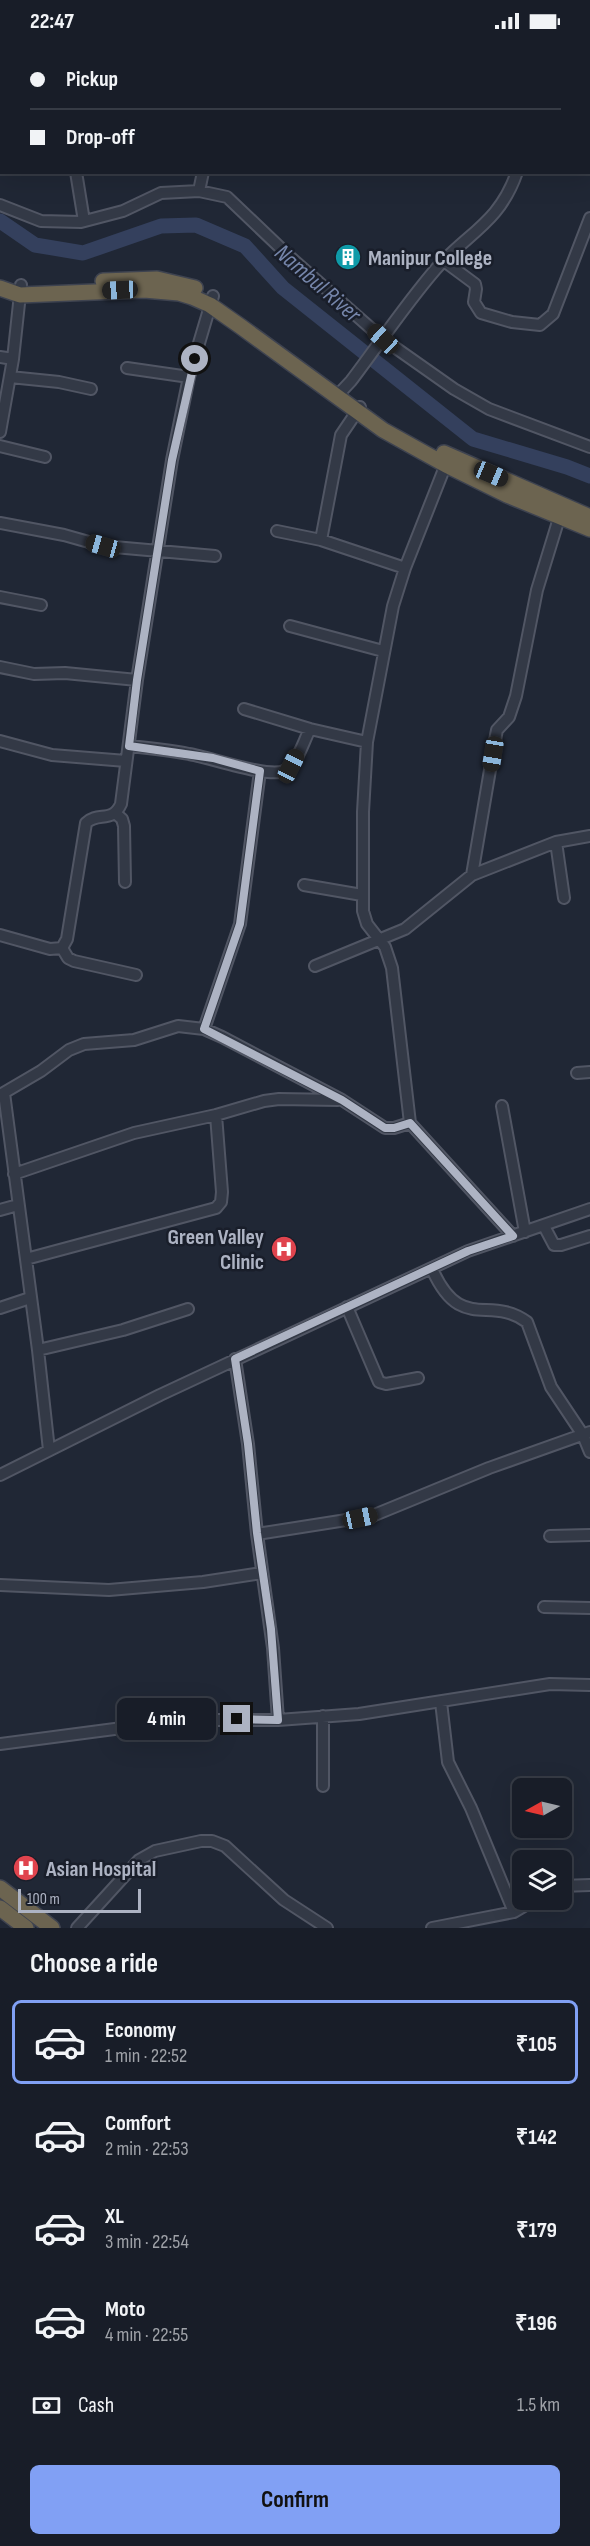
<!DOCTYPE html>
<html lang="en">
<head>
<meta charset="utf-8">
<style>
	body { margin:0; font-family:"Sofia Sans Condensed",sans-serif; background:#252a34; color:#f1f3f6; height:100vh; display:flex; flex-direction:column; font-size:22px; white-space:nowrap }
	* { box-sizing:border-box; margin:0 }
	p { font-size:20px; color:#9fa2a8 }
	.icon { flex:none; width:33px; height:33px; fill:none; stroke:currentColor; stroke-width:2; stroke-linecap:round; stroke-linejoin:round }
	.map { position:relative; height:1886px; overflow:hidden }
	.panel { display:flex; flex-direction:column; background:#181d28; flex:1 }
	.panel>* { flex:none }
	.top-card { position:absolute; left:0px; top:0px; width:591px; height:132px; box-shadow:0 6px 24px #0002,0 0 0 2px #363b45; display:grid; align-content:center; height:132px; padding:0 30px; background:#181d28 }
	.needle { width:39px; rotate:262deg }
	.fabs { position:absolute; left:512px; top:1736px; display:grid; gap:12px }
	.fabs a { display:grid; place-items:center; width:60px; height:60px; border-radius:9px; background:#181d28; box-shadow:0 6px 24px #0002,0 0 0 2px #363b45; font-size:30px }
	.scale { position:absolute; left:18px; bottom:15px; width:123px; box-sizing:border-box; padding-left:6px; border:3px solid #adb3c3; border-top:0; font-size:16px; line-height:21px; white-space:nowrap; color:#adb3c3; -webkit-text-stroke:4px #191e2a; paint-order:stroke }
	.end { position:absolute; width:27px; height:27px; margin:-14px; border:8px solid #adb3c3; background:#111; box-shadow:0 0 0 3px #111 }
	.from { border-radius:50% }
	.bubble { position:absolute; height:42px; border-radius:9px; background:#181d28; box-shadow:0 6px 24px #0002,0 0 0 2px #363b45; font-size:20px; font-weight:700; line-height:42px; text-align:center }
	.car { position:absolute; width:18px; height:36px; margin:-18px -9px; border-radius:8px; box-shadow:0 0 4px 2px #0007; background:linear-gradient(#222 24%,#8ab4d8 0 40%,#222 0 76%,#8ab4d8 0 86%,#222 0) }
	.top-card b { display:flex; align-items:center; gap:21px; height:57px; font-size:22px }
	.top-card b+b { border-top:2px solid #363b45 }
	.top-card i { width:15px; height:15px; background:#f1f3f6 }
	ul { padding:0; list-style:none }
	li { display:flex; align-items:center; gap:18px; height:84px; margin:0 12px 9px; padding:0 18px; border:3px solid transparent; border-radius:9px }
	li div { flex:1 }
	li b { display:block; font-size:22px }
	li em { font-style:normal; font-weight:700 }
	li.active { border-color:#81a0f4 }
	li>.icon { width:54px; height:54px; stroke-width:1.5 }
	h2 { padding:0 30px; font-size:27px; line-height:72px }
	.pay { display:flex; align-items:center; gap:15px; height:66px; padding:0 30px; font-size:22px }
	.pay p { margin-inline-start:auto }
	.action { display:flex; gap:12px; margin-top:auto; padding:12px 30px }
	.action a { flex:1; height:69px; border-radius:9px; background:#81a0f4; color:#111; font-size:24px; font-weight:700; line-height:69px; text-align:center }
	.status { display:flex; justify-content:space-between; align-items:center; height:42px; padding:0 30px; background:#181d28; direction:ltr }
	.status svg { height:16px; fill:currentColor }
	.map>svg:first-child { display:block }
	.lines { fill:none; stroke-linecap:round; stroke-linejoin:round }
	.river { stroke:#34405d; stroke-width:15 }
	.minor-casing { stroke:#515664; stroke-width:14 }
	.highway-casing { stroke:#3e4350; stroke-width:18 }
	.minor { stroke:#333946; stroke-width:10 }
	.highway { stroke:#6c6450; stroke-width:15 }
	.route { stroke:#adb3c3; stroke-width:8 }
	.labels { text-anchor:middle; stroke-width:5; stroke-linejoin:round; paint-order:stroke }
	.poi-label { font-size:22px; font-weight:bold; fill:#adb3c3; stroke:#191e2a; text-anchor:start }
	.water-label { font-size:24px; font-style:italic; fill:#7686ab; stroke:#191e2a }
</style>
</head>
<body>
<div class="status"><b>22:47</b><svg viewBox="0 0 49 12"><path d="M0 12V9h3v3zM5 12V6h3v6zM10 12V3h3v9zM15 12V0h3v12zM26 1h20v11H26zM47 4h2v5h-2z"/></svg></div>
<div class="map">
<svg width="590" height="1886" viewBox="0 0 590 1886">
	<rect width="100%" height="100%" fill="#202735"/>
	<g class="lines">
		<!-- river -->
		<path class="river" d="M0 179 35 203 83 211 161 184 196 183 245 204 283 246 473 397 567 425 590 434"/>
		<!-- minor casing -->
		<g class="minor-casing">
			<path id="minor" d="M69 2V0
				M358 2 360 0
				M549 2 550 0
				M76 130 84 179
				M199 149 203 130
				M0 163 41 179 81 180 123 169 161 151 199 149 227 155 290 215 383 297 454 347 489 367 590 405
				M444 219 475 242 476 247 474 260 481 271 512 280 540 283 553 272 590 176
				M0 315 13 317
				M127 326 189 335
				M10 335 59 340 91 347
				M336 355 351 339C379 302 405 263 435 228 467 191 499 182 517 130
				M0 390 13 317 21 243
				M0 404 45 415
				M448 417 405 526 393 564 367 700 363 770V869L367 882 385 905 392 926 410 1081 513 1194
				M0 481 64 493 103 504 215 514
				M277 489 321 498 405 526
				M321 498 341 393 360 365
				M0 555 41 563
				M290 584 383 609
				M0 625 34 632 65 631 137 638
				M244 667 310 687 367 700
				M0 699 52 713 126 719
				M129 704C149 706 169 708 189 712 209 715 267 736 284 729 297 724 304 698 310 687
				M115 771 122 777 124 784 125 840
				M556 800 564 856
				M472 833 496 693 497 688 509 675 516 654 537 548 560 473
				M304 843 362 853
				M0 893 50 907 62 906 67 897 86 781C98 769 112 782 121 762L137 638 172 418 189 335 213 254
				M62 906 68 916 74 919 136 933
				M315 924 405 887 472 833 556 800 590 794
				M204 987 240 882 260 729
				M577 1031 590 1030
				M4 1051 38 1308 49 1408
				M0 1053 41 1029 69 1008 84 1002 134 998 178 984 204 987 222 995 342 1058 385 1086H394L410 1081
				M502 1064 525 1190
				M14 1132 134 1091 216 1073 264 1059 279 1057 338 1058
				M0 1168 18 1163
				M544 1184 554 1203H561L590 1194
				M26 1217 216 1166 221 1160 222 1150 216 1073
				M432 1227C461 1292 489 1252 527 1280L551 1345 583 1393 590 1410
				M347 1265 379 1340 386 1342 418 1336
				M0 1266 30 1256
				M38 1308 123 1288 188 1267
				M235 1317 248 1402 257 1492 273 1606 278 1678
				M0 1433 160 1353 468 1209 590 1167
				M257 1492 372 1474 489 1426 590 1390
				M550 1494 590 1493
				M0 1543 109 1548 203 1540 262 1531
				M544 1565 590 1566
				M441 1660 448 1720 471 1766 514 1870
				M323 1674V1744
				M0 1702 183 1678H278L359 1672 550 1642 590 1643
				M561 1844 590 1843
				M77 1886 139 1818 155 1809 201 1799H212L225 1804 284 1858 327 1886
				M432 1886 514 1870 536 1857"/>
		</g>
		<!-- highway casing -->
		<g class="highway-casing">
			<path id="highway" d="M103 239 157 237 195 246
				M0 246 20 253 144 248 179 251 192 255 210 263 240 284 383 388 446 423 507 453 590 487
				M444 411 590 475
				M0 1846 52 1886
				M0 1866 26 1886"/>
		</g>
		<!-- minor -->
		<use href="#minor" class="minor"/>
		<!-- highway -->
		<use href="#highway" class="highway"/>
	</g>
	<g class="lines">
		<!-- route -->
		<path class="route" d="M195 317 172 418 137 638 129 704 213 716 260 729 240 882 204 987 342 1058 385 1086H394L410 1081 513 1194 468 1209 235 1317 248 1402 257 1491 271 1587 278 1678 237 1677"/>
	</g>
	<!-- icons -->
	<defs>
		<g id="building-disc" transform="scale(1.35)"><circle r="9.5" fill="#0f9aa8" stroke="#191e2a"/><path d="M-4-6H4V6H1V3H-1V6H-4ZM-2.5-4.3h1.7v1.8h-1.7ZM.8-4.3h1.7v1.8H.8ZM-2.5-1h1.7V.8h-1.7ZM.8-1h1.7V.8H.8Z" fill="#fff"/></g>
		<g id="hospital-disc" transform="scale(1.35)"><circle r="9.5" fill="#e0444e" stroke="#191e2a"/><path d="M-5-5h3v3.5h4V-5h3V5h-3V1.5h-4V5h-3Z" fill="#fff"/></g>
	</defs>
	<g fill-rule="evenodd">
		<use href="#building-disc" x="348" y="215"/>
		<use href="#hospital-disc" x="284" y="1207"/>
		<use href="#hospital-disc" x="26" y="1826"/>
	</g>
	<g class="labels">
		<!-- poi labels -->
		<g class="poi-label">
			<text x="368" y="223">Manipur College</text>
			<text x="264" y="1202" text-anchor="end">Green Valley<tspan x="264" dy="25">Clinic</tspan></text>
			<text x="46" y="1834">Asian Hospital</text>
		</g>
		<!-- water labels -->
		<g class="water-label">
			<text transform="translate(318 241) rotate(41)" y="8">Nambul River</text>
		</g>
	</g>
</svg>
<div class="fabs">
<a><svg class="needle" viewBox="-14 -14 28 28"><path d="M0-13l5 13h-10z" fill="#e53935"/><path d="M0 13l5-13h-10z" fill="#9fa2a8"/></svg></a>
<a><svg class="icon" aria-label="layers" viewBox="0 0 24 24"><path d="M12 4l9 5-9 5-9-5zM3 14l9 5 9-5"/></svg></a>
</div>
<div class="scale">100 m</div>
<i class="end from" style="left:195px;top:317px"></i>
<i class="end" style="left:237px;top:1677px"></i>
<div class="bubble" style="left:117px;top:1656px;width:99px">4 min</div>
<i class="car" style="left:120px;top:248px;rotate:267deg"></i>
<i class="car" style="left:383px;top:297px;rotate:313deg"></i>
<i class="car" style="left:491px;top:432px;rotate:113deg"></i>
<i class="car" style="left:103px;top:504px;rotate:286deg"></i>
<i class="car" style="left:493px;top:712px;rotate:189deg"></i>
<i class="car" style="left:291px;top:724px;rotate:27deg"></i>
<i class="car" style="left:360px;top:1476px;rotate:78deg"></i>
<div class="top-card">
<b><i class="from"></i>Pickup</b>
<b><i></i>Drop-off</b>
</div>
</div>
<section class="panel">
<h2>Choose a ride</h2>
<ul>
<li class="active"><svg class="icon" aria-label="car" viewBox="0 0 24 24"><path d="M5 17H2v-5l4-1 3-4h7l3 4 3 1v5h-3M9 17h6M6 11h13"/><circle cx="7" cy="17" r="2"/><circle cx="17" cy="17" r="2"/></svg><div><b>Economy</b><p>1 min · 22:52</p></div><em>₹105</em></li>
<li><svg class="icon" aria-label="car" viewBox="0 0 24 24"><path d="M5 17H2v-5l4-1 3-4h7l3 4 3 1v5h-3M9 17h6M6 11h13"/><circle cx="7" cy="17" r="2"/><circle cx="17" cy="17" r="2"/></svg><div><b>Comfort</b><p>2 min · 22:53</p></div><em>₹142</em></li>
<li><svg class="icon" aria-label="car" viewBox="0 0 24 24"><path d="M5 17H2v-5l4-1 3-4h7l3 4 3 1v5h-3M9 17h6M6 11h13"/><circle cx="7" cy="17" r="2"/><circle cx="17" cy="17" r="2"/></svg><div><b>XL</b><p>3 min · 22:54</p></div><em>₹179</em></li>
<li><svg class="icon" aria-label="car" viewBox="0 0 24 24"><path d="M5 17H2v-5l4-1 3-4h7l3 4 3 1v5h-3M9 17h6M6 11h13"/><circle cx="7" cy="17" r="2"/><circle cx="17" cy="17" r="2"/></svg><div><b>Moto</b><p>4 min · 22:55</p></div><em>₹196</em></li>
</ul>
<div class="pay"><svg class="icon" aria-label="cash" viewBox="0 0 24 24"><path d="M3 7h18v10H3z"/><circle cx="12" cy="12" r="2"/></svg>Cash<p>1.5 km</p></div>
<div class="action"><a>Confirm</a></div>
</section>
</body>
</html>
